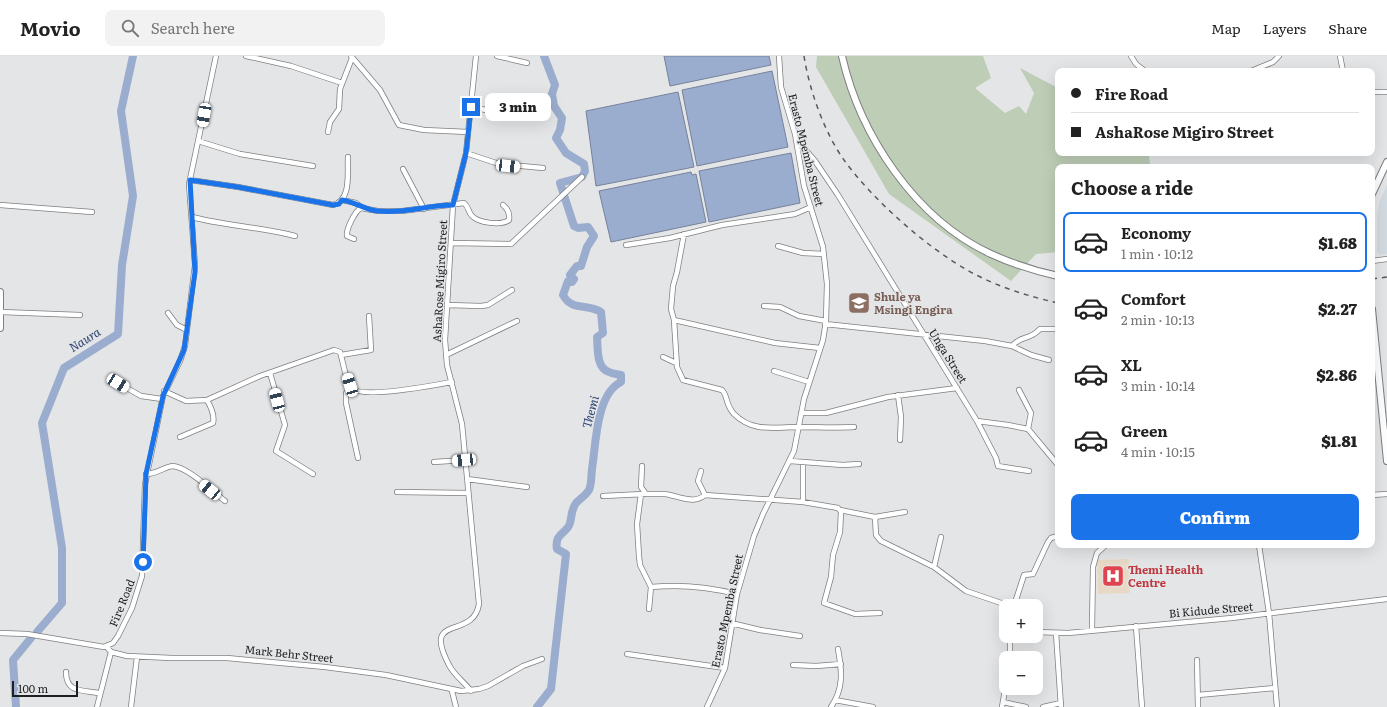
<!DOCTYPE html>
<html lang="en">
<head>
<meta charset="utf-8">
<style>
	body { margin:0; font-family:Literata,serif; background:#f2f2f2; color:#222; height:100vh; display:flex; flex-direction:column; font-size:15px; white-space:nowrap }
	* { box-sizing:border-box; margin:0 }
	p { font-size:13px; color:#767676 }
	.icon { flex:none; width:22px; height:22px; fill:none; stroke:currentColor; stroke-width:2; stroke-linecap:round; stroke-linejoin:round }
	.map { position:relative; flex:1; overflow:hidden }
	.drawer { position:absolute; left:1055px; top:108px; width:320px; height:384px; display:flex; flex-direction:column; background:#fff; border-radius:8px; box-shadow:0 4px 16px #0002 }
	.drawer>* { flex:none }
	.hud { position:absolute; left:1055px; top:12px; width:320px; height:88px; border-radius:8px; box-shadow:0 4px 16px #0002; display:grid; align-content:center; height:88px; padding:0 16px; background:#fff }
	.buttons { position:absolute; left:999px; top:543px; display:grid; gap:8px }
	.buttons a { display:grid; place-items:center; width:44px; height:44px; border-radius:8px; background:#fff; box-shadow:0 4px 16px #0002; font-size:20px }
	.scale { position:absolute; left:12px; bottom:10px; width:66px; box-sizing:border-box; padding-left:4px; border:2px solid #1e1f20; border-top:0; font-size:11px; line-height:14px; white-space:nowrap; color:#1e1f20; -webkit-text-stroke:3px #e4e5e7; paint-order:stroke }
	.end { position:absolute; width:18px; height:18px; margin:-9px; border:5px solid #1a73e8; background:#fff; box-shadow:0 0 0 2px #fff }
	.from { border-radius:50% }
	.bubble { position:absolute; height:28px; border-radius:8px; background:#fff; box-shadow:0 4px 16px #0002; font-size:13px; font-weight:800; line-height:28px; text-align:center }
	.car { position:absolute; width:12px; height:24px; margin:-12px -6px; border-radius:5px; box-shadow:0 0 3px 1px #0007; background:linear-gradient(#fff 24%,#345 0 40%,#fff 0 76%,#345 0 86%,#fff 0) }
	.hud b { display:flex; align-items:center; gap:14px; height:38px; font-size:15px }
	.hud b+b { border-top:1px solid #e0e0e0 }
	.hud i { width:10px; height:10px; background:#222 }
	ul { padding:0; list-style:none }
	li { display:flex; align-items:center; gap:12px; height:60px; margin:0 8px 6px; padding:0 8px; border:2px solid transparent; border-radius:8px }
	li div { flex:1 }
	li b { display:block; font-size:15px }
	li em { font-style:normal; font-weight:800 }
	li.current { border-color:#1a73e8 }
	li>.icon { width:36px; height:36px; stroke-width:1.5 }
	h2 { padding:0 16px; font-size:18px; line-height:48px }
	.cta { display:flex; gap:8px; margin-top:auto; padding:8px 16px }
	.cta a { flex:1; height:46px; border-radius:8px; background:#1a73e8; color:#fff; font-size:16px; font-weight:800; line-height:46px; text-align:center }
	header { display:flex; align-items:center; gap:24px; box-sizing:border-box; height:56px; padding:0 20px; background:#fff; border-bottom:1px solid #e0e0e0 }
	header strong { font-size:19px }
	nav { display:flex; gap:22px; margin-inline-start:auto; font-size:14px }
	.search { width:280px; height:36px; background:#f2f2f2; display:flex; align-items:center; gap:10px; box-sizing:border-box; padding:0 14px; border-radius:8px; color:#767676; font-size:15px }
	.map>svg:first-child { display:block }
	.built { fill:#d3dbe2 }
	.medical { fill:#e8d9c6 }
	.green { fill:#bdcdb6 }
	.water { fill:#9badce; stroke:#76829a }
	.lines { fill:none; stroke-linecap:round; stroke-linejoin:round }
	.river { stroke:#9badce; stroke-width:8 }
	.street-casing { stroke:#7e7f81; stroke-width:6 }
	.secondary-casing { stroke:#7e7f81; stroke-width:8 }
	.street { stroke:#fff; stroke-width:4.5 }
	.secondary { stroke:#fff; stroke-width:6 }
	.rail { stroke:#595a5b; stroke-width:1.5; stroke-dasharray:5 5; stroke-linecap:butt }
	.route { stroke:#1a73e8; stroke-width:5 }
	.labels { text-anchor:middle; stroke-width:3; stroke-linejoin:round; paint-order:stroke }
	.street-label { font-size:11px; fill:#1e1f20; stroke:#e4e5e7 }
	.education-label { font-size:11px; font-weight:bold; fill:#785e54; stroke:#e4e5e7; text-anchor:start }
	.health-label { font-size:11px; font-weight:bold; fill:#be3a42; stroke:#e4e5e7; text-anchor:start }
	.water-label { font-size:12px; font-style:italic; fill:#314775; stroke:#e4e5e7 }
</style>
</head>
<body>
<header>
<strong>Movio</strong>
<div class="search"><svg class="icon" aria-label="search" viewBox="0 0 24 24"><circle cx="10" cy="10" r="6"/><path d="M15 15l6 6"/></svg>Search here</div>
<nav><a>Map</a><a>Layers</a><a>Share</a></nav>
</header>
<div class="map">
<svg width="1387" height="651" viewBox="0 0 1387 651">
	<rect width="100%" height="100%" fill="#e4e5e7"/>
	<!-- built -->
	<path class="built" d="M1387 129V198L1380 199 1377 196V159L1380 144Z"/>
	<!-- medical -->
	<path class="medical" d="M1129 503 1130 537 1098 538 1097 504Z"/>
	<!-- green -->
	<path class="green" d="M817 0H983L991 22 975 32 1005 57 1019 50 1026 58 1034 37 1020 12 1058 32V97H1149L1150 111H1058V196L1036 198 1011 225 889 138 816 11Z"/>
	<!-- water -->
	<path class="water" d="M664 0H769L771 9 670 30Z
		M772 15 788 91 697 110 682 34Z
		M678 36 694 111 596 130 586 55Z
		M791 97 800 147 709 166 699 115Z
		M691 116 692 119 696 118 706 166 611 186 599 135Z"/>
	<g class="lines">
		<!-- river -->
		<path class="river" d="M37 576 62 547V492L42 367 64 312 118 278 122 209 133 140 121 55 133 0
			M16 651 13 604 31 582
			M537 651 551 633 566 498 557 493C554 477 567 478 570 467 572 460 571 454 576 447 580 443 586 439 589 434 592 428 591 419 592 413 596 388 596 338 621 326V319C617 318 613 318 609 316 596 312 598 292 597 281L603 277 601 256C588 247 572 256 563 239L568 225 572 226 574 223 570 219 577 210H581L587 191 594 180 588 171 578 172 574 170 560 127 582 121 585 115 584 108 566 97 556 82 560 74 562 62 554 50 552 38 555 29 544 0"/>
		<!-- street casing -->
		<g class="street-casing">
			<path id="street" d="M246 0 291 10 342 27
				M351 0 380 34 399 69 424 74 468 76
				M497 0 527 7
				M1131 0 1136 8 1145 15
				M1340 0 1343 15
				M1251 15 1273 6 1279 0
				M1372 36H1387
				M471 51 491 55 523 49
				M328 76 330 66 339 53 340 33 352 2
				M796 83 815 105 838 139 977 365 1008 369 1028 373 1058 409
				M198 85 240 98 313 110
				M466 97 499 108 543 112
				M403 113 424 153
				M190 124 238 131 333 149C352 144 347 117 348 101
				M342 144 356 147 362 152
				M0 149 92 156
				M192 161C226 170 261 171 295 180
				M684 178 677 216 673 230 671 253 674 264 677 311 683 324 722 334C728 340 725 348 734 358 753 377 775 371 798 371 817 371 835 372 854 371
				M354 183 347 180C346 173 355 155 361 152L378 155H402L464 147C469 151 468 156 472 160 479 167 501 170 509 164 510 157 508 153 503 149
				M452 187 511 188 582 121
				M626 189 670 182 722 169 795 158 811 151
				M778 190 803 197 824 198
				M1372 205 1387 203
				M447 249 481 250 488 249 512 234
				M764 250 780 251 799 260 826 265
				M1 256 80 259
				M168 257 177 269 187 274
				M674 264 775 287 820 292
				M825 268 985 285 1012 290 1031 299 1049 304
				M1012 290C1021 279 1029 285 1040 273H1058
				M341 299 371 294 369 260
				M446 299 517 265
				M663 301 676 307
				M774 315 809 326
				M270 317 285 369 276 395 313 418
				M118 327 141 340 162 343
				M351 332 346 337V347L358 402
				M1019 334 1031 357 1028 373
				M164 335 186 345 207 344 260 320 334 294 340 296C343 305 346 326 351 332 362 343 436 329 452 326
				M898 339 901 361 900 384
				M801 357H826L888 341 957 332
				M977 365 996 402 998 410 1029 415
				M180 381 213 367C215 359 211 351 207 344
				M790 405 843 409 859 408
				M434 406 464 404
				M642 410 641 431 646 438C652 438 659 438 665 438 679 440 693 449 705 439L803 446 838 452 841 456 840 476 833 499 831 521 824 547 855 558 880 557
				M701 415 698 425 705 439
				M146 418C157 418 166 410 173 410 189 412 212 435 225 445
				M467 423 527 431
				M397 436 468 437
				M641 438 637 468 639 500 640 509 651 531 649 553
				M1372 439 1387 438
				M603 440 644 438
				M803 446V407
				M840 454 875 461 905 456
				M875 461 876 479 881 485 934 511 966 535 1010 550
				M1259 489 1269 557 1277 651
				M934 511 941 481
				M651 531C681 528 709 531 737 538
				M1014 550 1024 519 1033 518 1048 486 1051 482 1058 480
				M731 567 760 574 800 580
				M1136 570 1142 651
				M1092 574 1093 511 1097 497 1106 489
				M1036 576 1068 577 1232 562 1387 543
				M0 577 27 578 104 591 113 587 118 580 132 552 142 520 145 428 163 340 180 305 185 290 195 209 189 128 216 0
				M1056 577 1061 651
				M106 590 111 596 127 600 172 602H227L325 611 386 619 461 635 479 633 488 630 523 610 542 603
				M627 598 725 612
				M1010 602V580
				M1197 604 1198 651
				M793 609 816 610 841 608
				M66 616C66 637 82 634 99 637
				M452 635 456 651
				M471 635C464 626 454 619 449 609 421 556 473 585 479 548L462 368 447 309 445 284 453 149 466 97 476 0
				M1198 639 1275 632
				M835 644 873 651
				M1003 646 1026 651
				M97 651 111 596
				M131 651 137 601
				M707 651 725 612 737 538 754 480 763 458 794 395 804 343 823 284 826 265 827 228 823 191 804 130 795 78 781 31 779 0
				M831 651C844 632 842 615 838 593
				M1002 651 1006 628
				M1043 651 1061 647"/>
		</g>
		<!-- secondary casing -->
		<g class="secondary-casing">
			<path id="secondary" d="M842 0C860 79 915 163 991 198 1013 208 1035 215 1058 220
				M1372 138 1387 106
				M0 236V272
				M1372 253 1387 405"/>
		</g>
		<!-- street -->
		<use href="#street" class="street"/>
		<!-- secondary -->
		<use href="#secondary" class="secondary"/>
		<!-- rail -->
		<path class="rail" d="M804 0C809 33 824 76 844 104 872 143 925 190 967 214 995 230 1027 240 1058 247
			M1372 223 1387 221"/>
	</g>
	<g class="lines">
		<!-- route -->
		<path class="route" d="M143 506 146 418 163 340 184 294 195 216 190 124 238 131 333 149 339 148 342 144C356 146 365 154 378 155 404 158 428 149 453 149L466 97 471 51"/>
	</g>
	<!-- icons -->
	<defs>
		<g id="school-square" transform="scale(1.15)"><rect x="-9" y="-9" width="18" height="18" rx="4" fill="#8d6e63" stroke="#e4e5e7"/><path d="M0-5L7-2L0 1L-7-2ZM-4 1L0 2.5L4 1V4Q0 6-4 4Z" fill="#fff"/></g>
		<g id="hospital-square" transform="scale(1.15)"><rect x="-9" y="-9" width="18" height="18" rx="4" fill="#e0444e" stroke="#e4e5e7"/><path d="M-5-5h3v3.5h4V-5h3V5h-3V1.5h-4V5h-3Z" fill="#fff"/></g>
	</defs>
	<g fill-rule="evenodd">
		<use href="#school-square" x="859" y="247"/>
		<use href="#hospital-square" x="1113" y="520"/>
	</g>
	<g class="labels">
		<!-- street labels -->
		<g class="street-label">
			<text transform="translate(806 94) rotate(76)" y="4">Erasto Mpemba Street</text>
			<text transform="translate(440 225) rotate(-87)" y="4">AshaRose Migiro Street</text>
			<text transform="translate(948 300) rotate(58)" y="4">Unga Street</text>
			<text transform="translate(122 547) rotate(-68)" y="4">Fire Road</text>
			<text transform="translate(1211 554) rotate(-5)" y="4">Bi Kidude Street</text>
			<text transform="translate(727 555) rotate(-78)" y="4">Erasto Mpemba Street</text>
			<text transform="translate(289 598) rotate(6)" y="4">Mark Behr Street</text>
		</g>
		<!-- education labels -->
		<g class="education-label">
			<text x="874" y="245">Shule ya<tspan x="874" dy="13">Msingi Engira</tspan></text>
		</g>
		<!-- health labels -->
		<g class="health-label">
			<text x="1128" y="518">Themi Health<tspan x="1128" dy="13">Centre</tspan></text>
		</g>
		<!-- water labels -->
		<g class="water-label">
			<text transform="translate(85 284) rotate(-32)" y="4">Naura</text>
			<text transform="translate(591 356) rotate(-75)" y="4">Themi</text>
		</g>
	</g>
</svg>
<div class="buttons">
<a>+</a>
<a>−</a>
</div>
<div class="scale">100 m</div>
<i class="end from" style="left:143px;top:506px"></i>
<i class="end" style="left:471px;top:51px"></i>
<div class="bubble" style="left:485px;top:37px;width:66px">3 min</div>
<i class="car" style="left:204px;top:59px;rotate:190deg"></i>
<i class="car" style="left:508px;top:110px;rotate:96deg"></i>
<i class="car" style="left:118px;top:327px;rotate:122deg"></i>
<i class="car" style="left:350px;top:329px;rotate:343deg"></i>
<i class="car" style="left:277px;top:344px;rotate:345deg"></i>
<i class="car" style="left:464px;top:404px;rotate:265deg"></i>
<i class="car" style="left:210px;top:434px;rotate:309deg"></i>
<div class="hud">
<b><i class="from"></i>Fire Road</b>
<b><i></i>AshaRose Migiro Street</b>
</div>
<section class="drawer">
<h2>Choose a ride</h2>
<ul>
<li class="current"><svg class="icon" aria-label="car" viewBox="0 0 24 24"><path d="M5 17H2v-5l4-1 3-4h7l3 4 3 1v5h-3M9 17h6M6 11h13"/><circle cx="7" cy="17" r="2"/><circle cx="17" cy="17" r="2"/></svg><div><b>Economy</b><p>1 min · 10:12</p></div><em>$1.68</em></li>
<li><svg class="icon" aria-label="car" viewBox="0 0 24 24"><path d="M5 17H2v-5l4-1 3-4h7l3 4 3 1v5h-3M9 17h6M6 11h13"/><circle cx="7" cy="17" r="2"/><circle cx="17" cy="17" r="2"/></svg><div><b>Comfort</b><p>2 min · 10:13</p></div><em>$2.27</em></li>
<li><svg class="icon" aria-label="car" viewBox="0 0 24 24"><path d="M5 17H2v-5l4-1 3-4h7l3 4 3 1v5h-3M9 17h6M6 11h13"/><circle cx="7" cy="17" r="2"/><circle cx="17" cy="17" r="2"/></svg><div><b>XL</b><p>3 min · 10:14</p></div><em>$2.86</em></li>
<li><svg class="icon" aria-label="car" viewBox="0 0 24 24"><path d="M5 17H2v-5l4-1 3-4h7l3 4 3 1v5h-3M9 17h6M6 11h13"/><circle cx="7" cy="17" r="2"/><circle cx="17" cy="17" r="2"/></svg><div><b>Green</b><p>4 min · 10:15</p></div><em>$1.81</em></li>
</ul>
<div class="cta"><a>Confirm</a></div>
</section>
</div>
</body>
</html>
